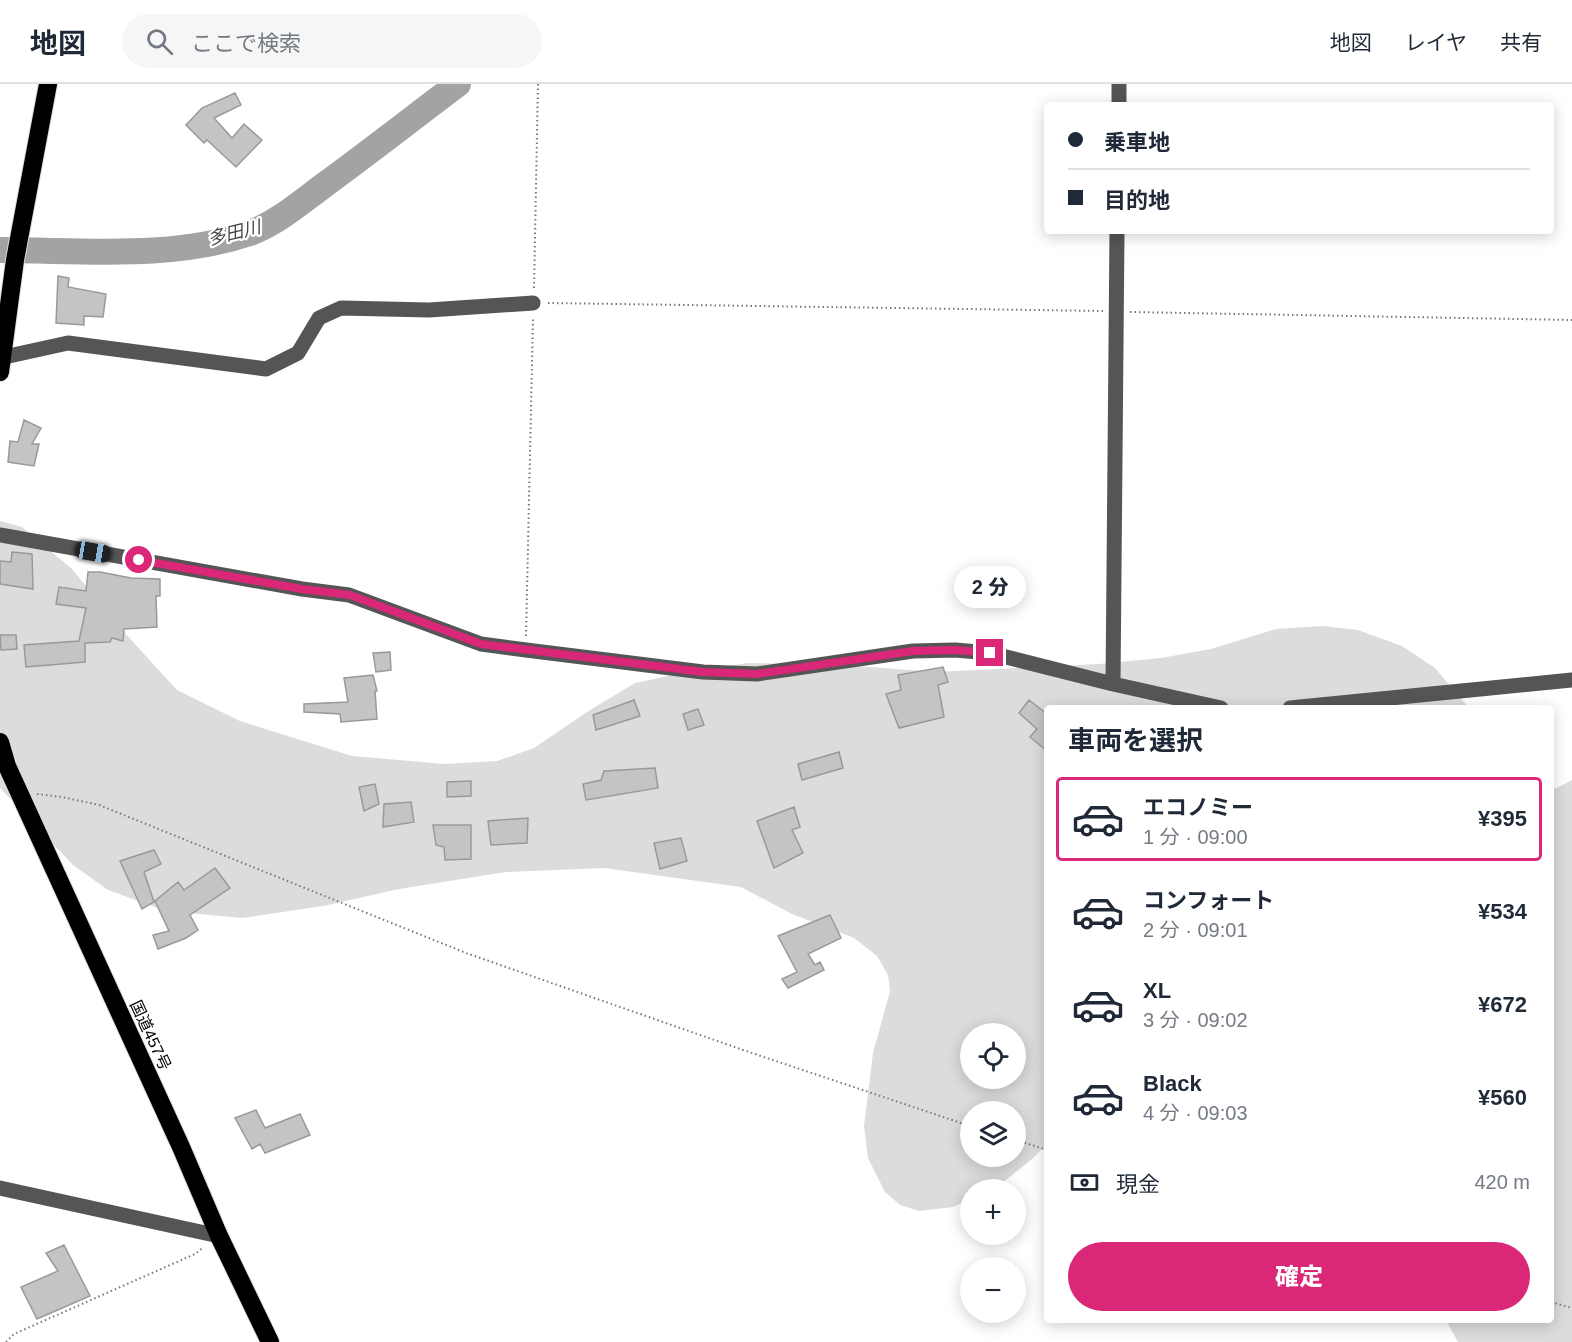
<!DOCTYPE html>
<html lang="ja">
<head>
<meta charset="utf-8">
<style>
	body { margin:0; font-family:Arial,"Noto Sans JP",sans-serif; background:#f6f6f7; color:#1f2937; height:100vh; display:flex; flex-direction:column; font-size:22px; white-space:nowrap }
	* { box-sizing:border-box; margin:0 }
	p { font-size:20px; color:#747a83 }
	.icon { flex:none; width:33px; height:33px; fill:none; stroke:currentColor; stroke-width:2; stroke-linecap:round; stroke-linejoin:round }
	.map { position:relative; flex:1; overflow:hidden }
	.sheet { position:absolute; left:1044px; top:621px; width:510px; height:618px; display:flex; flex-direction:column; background:#fff; border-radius:6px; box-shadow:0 3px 15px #0003 }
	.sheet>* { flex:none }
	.guide { position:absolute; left:1044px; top:18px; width:510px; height:132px; border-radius:6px; box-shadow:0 3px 15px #0003; display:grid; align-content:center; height:132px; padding:0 24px; background:#fff }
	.buttons { position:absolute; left:960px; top:939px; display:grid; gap:12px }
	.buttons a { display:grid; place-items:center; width:66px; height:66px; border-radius:50%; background:#fff; box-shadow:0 3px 15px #0003; font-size:30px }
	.end { position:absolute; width:27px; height:27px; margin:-14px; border:8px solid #db2777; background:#fff; box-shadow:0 0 0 3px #fff }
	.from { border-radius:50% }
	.bubble { position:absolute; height:42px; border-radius:21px; background:#fff; box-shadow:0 3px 15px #0003; font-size:20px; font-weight:800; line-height:42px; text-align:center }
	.car { position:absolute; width:18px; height:36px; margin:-18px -9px; border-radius:8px; box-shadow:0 0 4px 2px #0007; background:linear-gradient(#222 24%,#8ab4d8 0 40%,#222 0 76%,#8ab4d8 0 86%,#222 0) }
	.guide b { display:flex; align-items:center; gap:21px; height:57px; font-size:22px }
	.guide b+b { border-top:2px solid #e0e1e3 }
	.guide i { width:15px; height:15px; background:#1f2937 }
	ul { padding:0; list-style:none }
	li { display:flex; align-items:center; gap:18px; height:84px; margin:0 12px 9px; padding:0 12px; border:3px solid transparent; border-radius:6px }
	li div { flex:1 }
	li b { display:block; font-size:22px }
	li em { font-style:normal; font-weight:800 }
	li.current { border-color:#db2777 }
	li>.icon { width:54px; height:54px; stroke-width:1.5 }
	h2 { padding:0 24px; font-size:27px; line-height:72px }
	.pay { display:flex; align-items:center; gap:15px; height:66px; padding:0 24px; font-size:22px }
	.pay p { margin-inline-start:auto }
	.cta { display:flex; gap:12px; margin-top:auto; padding:12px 24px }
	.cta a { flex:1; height:69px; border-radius:36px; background:#db2777; color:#fff; font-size:24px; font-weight:800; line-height:69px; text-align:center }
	header { display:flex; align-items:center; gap:36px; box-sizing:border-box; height:84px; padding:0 30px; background:#fff; border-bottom:2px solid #e0e1e3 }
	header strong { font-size:28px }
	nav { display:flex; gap:33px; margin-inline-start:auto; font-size:21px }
	.search { width:420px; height:54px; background:#f6f6f7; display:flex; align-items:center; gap:15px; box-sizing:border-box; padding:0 21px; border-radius:33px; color:#747a83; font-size:22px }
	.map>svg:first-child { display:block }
	.green { fill:#dcdcdc; fill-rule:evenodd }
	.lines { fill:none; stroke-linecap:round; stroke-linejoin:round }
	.river { stroke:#a3a3a3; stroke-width:26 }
	.building { fill:#c4c4c4; stroke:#999; stroke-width:1.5 }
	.highway-casing { stroke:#dbdbdb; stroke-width:20 }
	.path { stroke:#777; stroke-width:2; stroke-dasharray:1.5 3; stroke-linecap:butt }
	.minor { stroke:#555; stroke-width:15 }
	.highway { stroke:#000; stroke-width:18 }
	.route { stroke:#db2777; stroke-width:8 }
	.labels { text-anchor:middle; stroke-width:4.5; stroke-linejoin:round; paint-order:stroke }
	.street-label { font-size:16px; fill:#000; stroke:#fff }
	.water-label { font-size:18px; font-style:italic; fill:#444; stroke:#fff }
</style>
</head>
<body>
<header>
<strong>地図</strong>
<div class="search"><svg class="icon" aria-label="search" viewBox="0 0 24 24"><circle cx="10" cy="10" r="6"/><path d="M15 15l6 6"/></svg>ここで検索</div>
<nav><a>地図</a><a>レイヤ</a><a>共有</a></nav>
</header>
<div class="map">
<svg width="1572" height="1258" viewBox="0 0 1572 1258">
	<rect width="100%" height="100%" fill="#fff"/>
	<!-- green -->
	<path class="green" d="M0 437 22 443 72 485 123 547 177 606 240 637 352 672 445 680 497 677 534 664 590 626 635 599 678 590 747 579 843 581 936 588 1099 580 1161 574 1211 565 1276 545 1323 542 1358 546 1402 562 1435 584 1469 624H1047V1060L1032 1075 996 1104 991 1105 970 1106V1115L953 1123 919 1127 900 1121 885 1108 868 1074 864 1042 873 969 890 907 888 891 877 872 854 854 792 830 741 803 604 784 506 788 399 805 323 822 243 834 166 827 108 806 73 781 0 704ZM970 950H1016V994H970ZM970 1028H1016V1072H970Z
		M1572 696V1258H1458L1446 1236H1551V705L1557 704Z"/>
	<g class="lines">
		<!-- river -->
		<path class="river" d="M0 166C83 166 170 176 250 149 277 139 300 119 323 102 368 69 413 34 458 0"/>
	</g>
	<!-- building -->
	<path class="building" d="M235 9 241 21 214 34 232 54 244 40 262 56 236 83 207 56 204 59 186 41 202 24Z
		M58 192 69 194 68 203 106 210 103 233 84 232V241L56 239Z
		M24 336 41 344 32 360H39L34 382 8 378 10 357 18 358Z
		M12 468 32 470 33 505 0 500V477L11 478Z
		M88 488H100L131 494 160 495V512H156L157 543 124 545 123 557 112 554 110 558 85 559V578L26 583 24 561 79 557 86 524 56 520 59 503 86 507Z
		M0 551H16L17 565 1 566Z
		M390 568 391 586 376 588 373 569Z
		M943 583 948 598 938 601 944 633 899 644 886 610 901 606 898 591Z
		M373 591 377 607H375L377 635 341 638 340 630 304 628V620L348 618 344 594Z
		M634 616 640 632 596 646 593 631Z
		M1029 616 1047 630V667L1030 653 1037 645 1019 629Z
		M698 625 704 641 688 646 683 630Z
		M839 668 843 684 802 696 798 680Z
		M655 684 658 704 586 716 583 700 601 696 604 687Z
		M471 697V712L447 713V698Z
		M375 700 379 720 364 727 359 703Z
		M411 718 414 738 383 743 384 720Z
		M794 723 800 743 792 746 803 769 774 784 757 737Z
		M528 734 527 759 491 761 488 737Z
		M433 741H471V775L445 776 444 763 436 761Z
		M681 754 687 777 660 785 654 759Z
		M154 766 161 780 144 788 154 818 142 825 120 777Z
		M215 784 230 804 190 831 198 846 186 854 158 865 153 851 169 847 155 817 178 798 184 806Z
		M830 831 841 854 808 870 815 881 820 878 824 886 788 904 782 895 797 888 778 852Z
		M256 1026 265 1044 300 1030 310 1051 265 1069 260 1060 252 1065 235 1034Z
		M64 1161 90 1212 37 1235 21 1203 58 1187 46 1169Z"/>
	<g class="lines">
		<!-- highway casing -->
		<g class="highway-casing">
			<path id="highway" d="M0 288 15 176 48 0
				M0 658 7 682 181 1063 219 1152 270 1258"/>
		</g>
		<!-- path -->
		<path class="path" d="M534 204 538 0
			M548 219 1104 227
			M1130 228 1572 236
			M526 552 533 234
			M37 710 62 713 99 721 466 869 743 966 970 1042
			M1016 1056 1047 1066
			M1551 1218 1572 1224
			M6 1258 14 1250 195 1170 204 1163"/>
		<!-- minor -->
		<path class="minor" d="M1119 21V0
			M0 274 68 259 266 285 298 269 319 234 341 224 429 226 533 219
			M0 451 302 505 349 511 481 560 526 566 703 588 757 590 913 567 955 566 990 569 1113 600 1221 624
			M1113 600 1117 147
			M1290 624 1572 596
			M0 1104 219 1152"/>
		<!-- highway -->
		<use href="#highway" class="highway"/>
	</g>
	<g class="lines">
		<!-- route -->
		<path class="route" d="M139 476 302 505 350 511 481 560 703 588 757 590 913 567 955 566 990 569"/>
	</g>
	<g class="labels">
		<!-- street labels -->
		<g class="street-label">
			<text transform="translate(151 951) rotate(65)" y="6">国道457号</text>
		</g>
		<!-- water labels -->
		<g class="water-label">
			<text transform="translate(234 149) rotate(-14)" y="6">多田川</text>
		</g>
	</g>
</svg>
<div class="buttons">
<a><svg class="icon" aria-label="locate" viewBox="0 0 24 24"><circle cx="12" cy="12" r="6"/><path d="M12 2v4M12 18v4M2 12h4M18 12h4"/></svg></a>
<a><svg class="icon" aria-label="layers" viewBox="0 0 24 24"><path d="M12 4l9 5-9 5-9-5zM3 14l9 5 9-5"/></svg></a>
<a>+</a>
<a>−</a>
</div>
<i class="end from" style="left:139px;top:476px"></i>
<i class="end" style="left:990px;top:569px"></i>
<div class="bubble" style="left:954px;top:482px;width:72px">2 分</div>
<i class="car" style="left:93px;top:468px;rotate:100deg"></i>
<div class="guide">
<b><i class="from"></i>乗車地</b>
<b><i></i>目的地</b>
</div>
<section class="sheet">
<h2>車両を選択</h2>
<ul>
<li class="current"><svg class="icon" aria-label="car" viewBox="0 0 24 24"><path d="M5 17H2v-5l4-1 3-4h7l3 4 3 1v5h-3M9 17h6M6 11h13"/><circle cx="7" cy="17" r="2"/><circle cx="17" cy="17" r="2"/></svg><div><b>エコノミー</b><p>1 分 · 09:00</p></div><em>¥395</em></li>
<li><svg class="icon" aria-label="car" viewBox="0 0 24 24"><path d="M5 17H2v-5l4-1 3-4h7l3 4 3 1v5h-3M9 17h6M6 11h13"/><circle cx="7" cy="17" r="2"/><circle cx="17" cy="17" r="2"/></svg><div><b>コンフォート</b><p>2 分 · 09:01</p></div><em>¥534</em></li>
<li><svg class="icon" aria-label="car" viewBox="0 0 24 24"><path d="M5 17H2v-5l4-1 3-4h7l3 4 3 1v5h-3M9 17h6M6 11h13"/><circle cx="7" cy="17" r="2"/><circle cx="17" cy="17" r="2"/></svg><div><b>XL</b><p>3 分 · 09:02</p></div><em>¥672</em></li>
<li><svg class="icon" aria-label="car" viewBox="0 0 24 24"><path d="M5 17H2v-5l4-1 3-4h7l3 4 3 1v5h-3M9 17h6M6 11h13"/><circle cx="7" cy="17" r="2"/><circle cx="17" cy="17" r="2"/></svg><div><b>Black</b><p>4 分 · 09:03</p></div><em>¥560</em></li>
</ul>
<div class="pay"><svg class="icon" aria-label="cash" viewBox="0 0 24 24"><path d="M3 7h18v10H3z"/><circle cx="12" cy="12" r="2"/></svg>現金<p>420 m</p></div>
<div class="cta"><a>確定</a></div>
</section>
</div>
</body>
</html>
